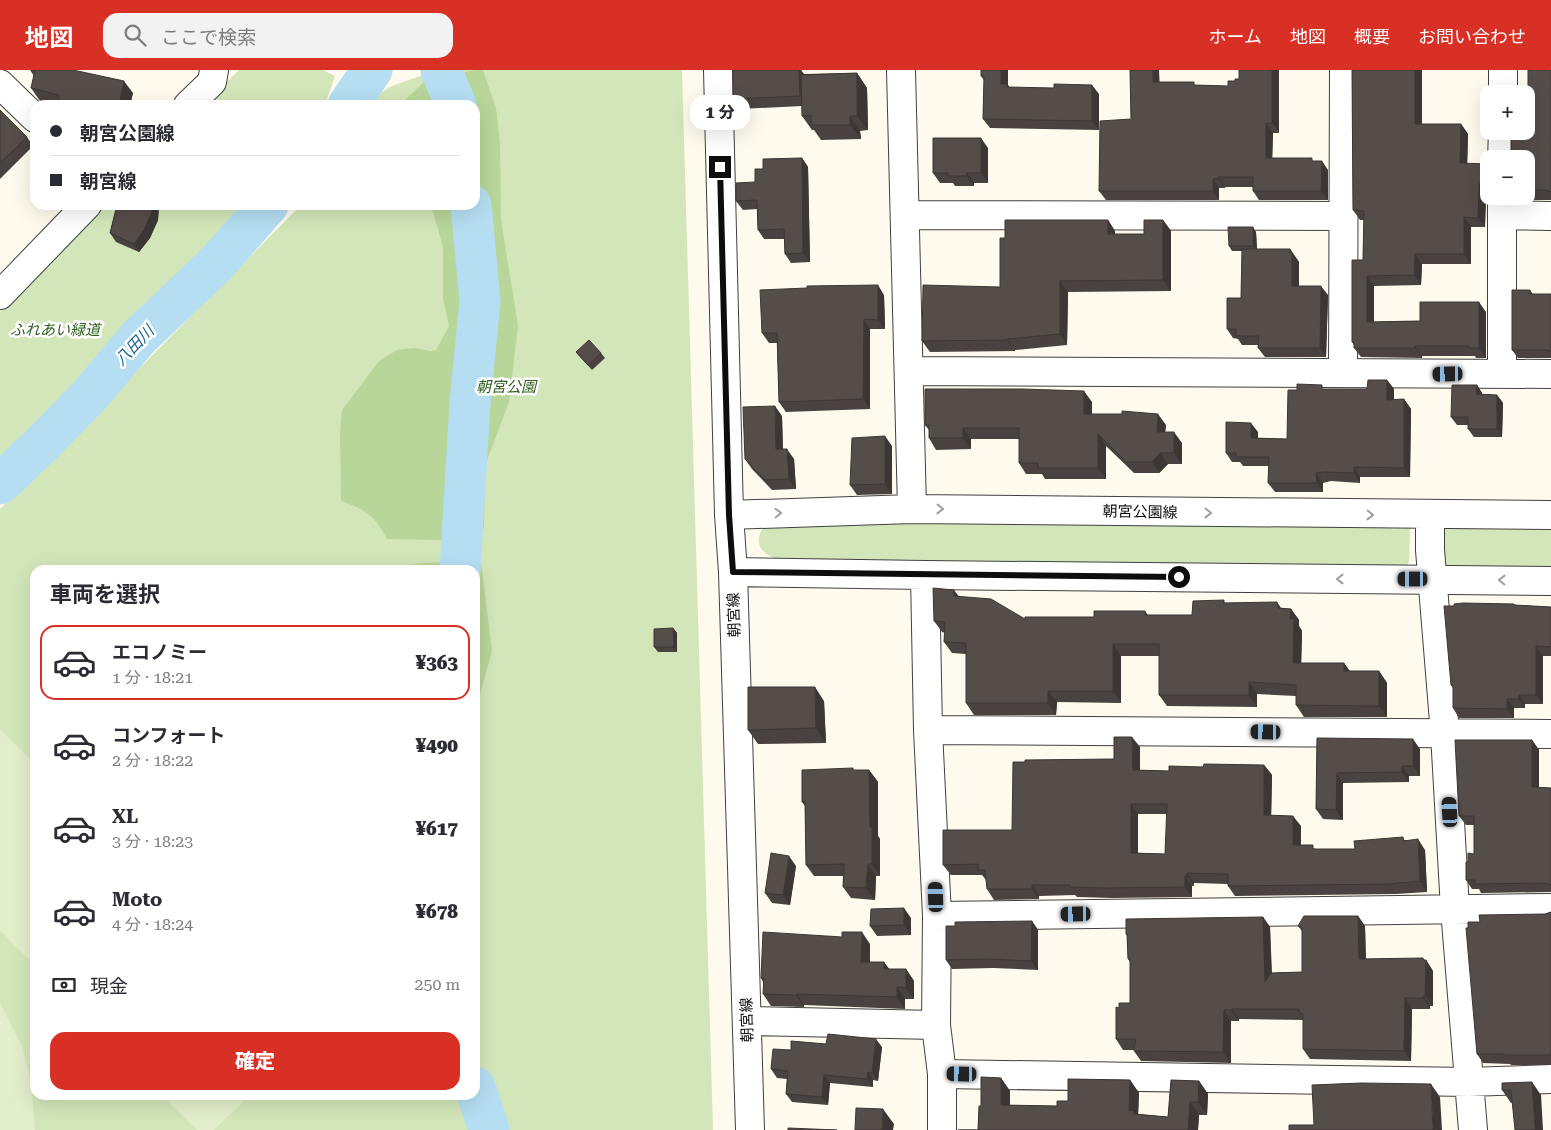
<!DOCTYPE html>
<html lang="ja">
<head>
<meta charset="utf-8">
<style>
	body { margin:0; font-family:"Roboto Serif","Noto Sans JP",serif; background:#f2f2f3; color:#2b2b33; height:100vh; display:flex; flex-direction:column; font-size:19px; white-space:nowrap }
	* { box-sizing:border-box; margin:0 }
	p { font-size:16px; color:#7c7c81 }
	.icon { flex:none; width:28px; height:28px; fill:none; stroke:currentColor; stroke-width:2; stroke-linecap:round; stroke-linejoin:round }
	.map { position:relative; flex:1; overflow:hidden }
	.panel { position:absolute; left:30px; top:495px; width:450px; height:535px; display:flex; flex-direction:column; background:#fff; border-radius:15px; box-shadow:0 5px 20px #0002 }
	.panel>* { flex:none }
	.banner { position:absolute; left:30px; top:30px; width:450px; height:110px; border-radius:15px; box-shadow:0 5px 20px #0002; display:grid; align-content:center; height:110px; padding:0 20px; background:#fff }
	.tools { position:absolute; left:1480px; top:15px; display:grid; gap:10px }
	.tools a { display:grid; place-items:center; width:55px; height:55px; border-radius:10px; background:#fff; box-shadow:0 5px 20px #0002; font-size:25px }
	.end { position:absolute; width:22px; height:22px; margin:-11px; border:6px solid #0d0d0d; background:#fff; box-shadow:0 0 0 2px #fff }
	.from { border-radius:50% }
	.bubble { position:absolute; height:35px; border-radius:15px; background:#fff; box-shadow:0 5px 20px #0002; font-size:16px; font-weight:800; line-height:35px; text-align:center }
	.car { position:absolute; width:15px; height:30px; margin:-15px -8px; border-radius:6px; box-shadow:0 0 4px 1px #0007; background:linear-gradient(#222 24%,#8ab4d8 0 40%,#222 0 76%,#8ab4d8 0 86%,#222 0) }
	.banner b { display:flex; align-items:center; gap:18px; height:48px; font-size:19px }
	.banner b+b { border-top:1px solid #e1e1e2 }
	.banner i { width:12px; height:12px; background:#2b2b33 }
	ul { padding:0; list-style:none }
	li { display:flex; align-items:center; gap:15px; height:75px; margin:0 10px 8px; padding:0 10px; border:2px solid transparent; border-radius:15px }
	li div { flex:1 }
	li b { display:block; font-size:19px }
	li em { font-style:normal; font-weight:800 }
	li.on { border-color:#d93025 }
	li>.icon { width:45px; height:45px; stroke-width:1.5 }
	h2 { padding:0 20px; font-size:22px; line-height:60px }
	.pay { display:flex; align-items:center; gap:12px; height:55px; padding:0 20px; font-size:19px }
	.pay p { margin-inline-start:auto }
	.action { display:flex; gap:10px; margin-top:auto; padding:10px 20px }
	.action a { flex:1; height:58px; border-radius:15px; background:#d93025; color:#fff; font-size:20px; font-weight:800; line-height:58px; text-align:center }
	header { display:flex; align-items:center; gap:30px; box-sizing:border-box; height:70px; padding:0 25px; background:#d93025; color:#fff }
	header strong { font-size:24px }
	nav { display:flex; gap:28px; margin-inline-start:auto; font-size:18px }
	.search { width:350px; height:45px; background:#f2f2f3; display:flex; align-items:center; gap:12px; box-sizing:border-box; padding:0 18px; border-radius:15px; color:#7c7c81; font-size:19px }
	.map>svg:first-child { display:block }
	.green { fill:#d3e6b9; fill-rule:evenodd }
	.forest { fill:#b8d69a }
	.pitch { fill:#e3eecb }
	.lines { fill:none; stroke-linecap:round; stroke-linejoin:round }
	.river { stroke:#b5def2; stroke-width:41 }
	.minor-casing { stroke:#404040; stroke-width:30 }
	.minor { stroke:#fff; stroke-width:28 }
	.wall { fill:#494240; fill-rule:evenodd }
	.shaded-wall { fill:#3c3634 }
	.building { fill:#554d4a; stroke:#3c3634; fill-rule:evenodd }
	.oneway { stroke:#9e9e9e }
	.route { stroke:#0d0d0d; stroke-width:6 }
	.labels { text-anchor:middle; stroke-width:5; stroke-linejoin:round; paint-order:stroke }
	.park-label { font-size:15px; font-style:italic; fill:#316021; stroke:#fff }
	.street-label { font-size:15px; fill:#0d0d0d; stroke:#fff }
	.water-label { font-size:16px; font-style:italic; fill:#1e6896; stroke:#fff }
</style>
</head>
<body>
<header>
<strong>地図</strong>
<div class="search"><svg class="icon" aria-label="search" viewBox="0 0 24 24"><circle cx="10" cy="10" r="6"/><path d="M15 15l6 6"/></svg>ここで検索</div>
<nav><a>ホーム</a><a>地図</a><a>概要</a><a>お問い合わせ</a></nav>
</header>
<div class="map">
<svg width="1551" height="1060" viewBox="0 0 1551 1060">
	<rect width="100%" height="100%" fill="#fefaed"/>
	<!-- green -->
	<path class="green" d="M239 0H323L335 6 325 35H204Z
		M437 0H682L713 1060H0V439L301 135H475V35H364L366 31 392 16ZM35 500H475V1025H35Z
		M105 135H253L140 246 0 389V241Z
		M768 451 1410 457 1409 492 1407 496 941 498 869 490 774 488C770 486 766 484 763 481 754 472 761 458 768 451Z
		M1551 452V501L1438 498 1433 458Z"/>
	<!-- forest -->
	<path class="forest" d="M475 0H483L496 38 500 73 501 149 518 256 509 332 485 396 484 458 478 465 438 470 387 469C375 446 365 439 341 431L340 362 342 340 379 291 397 280 414 278 431 281 436 280 449 256 443 228V177L431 135H475V35H405L404 31 426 10Z
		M481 491 492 581 475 643V500H388L389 497 423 493Z"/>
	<!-- pitch -->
	<path class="pitch" d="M0 659 35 694V896L0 861Z
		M0 933 23 979 31 1012 35 1060H0Z
		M162 1025H250L214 1060H197Z"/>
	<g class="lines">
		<!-- river -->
		<path class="river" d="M441 0 456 35
			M348 35 372 0
			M0 414 43 373 90 325 139 267 216 194 268 135
			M460 500 470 333 480 231 471 135
			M475 1017 489 1060"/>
		<!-- minor casing -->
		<g class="minor-casing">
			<path id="minor" d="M718 0 729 445 733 502 750 1060
				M901 0 912 439
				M0 14 35 48
				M1503 24V0
				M188 35 212 12 214 0
				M1502 89 1503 61
				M905 145 1343 146
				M1502 145 1551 146
				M0 225 87 135
				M909 301 1551 304
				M1343 303 1344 0
				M1502 304V126
				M729 445 912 439 1551 445
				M1430 445V480L1445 664 1455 839 1473 1060
				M733 502 925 505 1551 511
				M925 505 928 660 937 846 936 955 942 1004V1060
				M928 660 1551 664
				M937 846 1551 838
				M748 951 936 955
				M942 1004 1469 1012 1551 1009"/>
		</g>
		<!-- minor -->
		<use href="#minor" class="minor"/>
	</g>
	<!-- wall -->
	<path class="wall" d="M30 0H73L133 23 130 35H57L40 31 31 18 34 6Z
		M801 0 804 4 857 3 867 18 868 60 860 61 861 69 821 70 814 60H812L802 46V36L740 39 733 29Z
		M981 0 1008 15 1009 17 1099 24V60L990 58 983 49 984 10 981 6Z
		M1130 0H1159V12L1196 15 1228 16 1239 9V0L1279 63H1273L1272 88 1314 91 1328 100V130H1259L1253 121V117H1225V118H1219V130H1106L1099 121 1131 49Z
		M1352 0H1422V54H1461L1468 64 1467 94H1489V118L1486 126 1485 157H1471V194H1422L1421 215 1374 216V252L1420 251 1486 242V288H1476L1475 286H1422V288L1361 287 1354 278V275L1352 272 1363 190 1364 150H1360L1353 140Z
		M1551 0V130H1518L1515 126H1526V89L1511 80 1528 20Z
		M0 40 27 67 33 76 0 109Z
		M988 78V113H974V116H955L953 113H940L933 103Z
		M802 88 808 97 810 192 791 193 785 184 784 169H764L758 160 757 139 743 140 736 131 755 112 763 99Z
		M117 135H159L158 150 150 168 139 182 116 172 110 163Z
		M1108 150 1115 161V164H1144L1163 150 1171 161V221L1068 222 1067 275 1015 280V281L930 282 922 271 1000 217 1005 168Z
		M1256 162 1257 179H1290L1299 192V216L1328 225 1326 287H1265L1258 278V275H1242L1238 269 1233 268 1227 259 1241 228 1242 181H1232L1229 176Z
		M1530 220 1533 224H1551V288H1518L1512 280Z
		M884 225 885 259H870V339L786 342 779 332 777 273H769L762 263Z
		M576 282 601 283 605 288 592 300 580 287Z
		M1387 310 1394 319V330L1404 329 1411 339 1410 407H1360V413L1331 411 1323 413V422H1275L1268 413 1269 396H1243L1240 392H1232L1226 383 1258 362V368L1287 369 1325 319H1367Z
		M1477 315 1482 323V324L1497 325 1503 333 1502 367H1474L1468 359V355H1457L1451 347Z
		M1092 332V344L1166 355 1165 362 1182 373V394H1168L1159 403H1134L1106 376V409H1045L1042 404H1026L1019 393V369H971V379L936 380 929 368V360L925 355Z
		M782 346 783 379 794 389 796 419 772 420 752 399 745 389Z
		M892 376V424L857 425 850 415Z
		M959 526 1025 549 1094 547 1145 541 1148 545H1192L1224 530 1225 533 1291 539 1299 550V556L1302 561 1301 593H1344L1350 601H1379L1387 613V647H1304L1296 635V626L1257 624V637L1167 636 1159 625V586H1121V633L1057 632 1056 645H974L966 633V584L952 583 944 572 945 563 942 562 934 551Z
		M1514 534 1515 535 1551 537V586H1543V634H1525V638H1514V648H1459L1453 638V618L1451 615Z
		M673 558 677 563V582H658L654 577Z
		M824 631 826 673 758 674 748 660Z
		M1317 668 1420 679V706H1409V712L1343 713V750L1323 749 1316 739Z
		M1532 670 1539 680V717L1551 718V822L1481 823 1479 819H1472L1466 810 1468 792 1474 784V755H1466L1459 746Z
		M1140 677V700L1169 701 1203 697 1264 695 1272 705 1271 745 1301 756V775L1316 779H1355L1405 770 1425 780 1427 822 1396 824 1235 826 1228 816V814L1194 813V816H1192V827L1112 828 1077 827 1075 825 1039 826V829L994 830 987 819 986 810 982 805H951L943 795 1012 760 1025 692 1114 689ZM1138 744H1167L1165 784 1138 783Z
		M855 700H869L878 712V766L880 769V806H876L875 830 851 828 843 817V806H814L806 795 805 736 802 732Z
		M796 796 790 835 772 833 765 823Z
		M1551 842V995H1511L1510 994 1483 993 1477 984 1468 858 1480 852 1545 844Z
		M1358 846 1365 856 1366 889 1426 890 1433 901V936H1430V939H1412L1411 991 1310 989 1303 979V950L1239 949V951H1231V993L1141 991 1134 981V980H1123L1116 969 1119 938 1130 933V892L1128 889 1127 866 1126 864 1263 847 1270 857 1272 903 1302 902V861L1298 856Z
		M911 848V865L877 866 870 856Z
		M1032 851 1038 860V900L993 898 952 899 946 890 955 856Z
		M870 874V892H884L889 899H906L914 911V929H905V939L804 935V937L771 936 763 924V912L761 908Z
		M826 974 882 977 878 1011 873 1010V1017L830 1013 828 1035 792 1032 786 1024 787 1009 777 1008 771 999 791 980Z
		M981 1007 1001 1008 1010 1021V1035L1057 1036V1031H1068V1009L1130 1010 1139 1023 1138 1044 1168 1047 1171 1010 1199 1011 1208 1024 1207 1045H1199L1198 1060H958H978L979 1036H981Z
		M1502 1013 1541 1025 1511 1033 1502 1020Z"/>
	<!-- shaded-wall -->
	<path class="shaded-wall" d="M799 0H801L806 8 807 36 800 26Z
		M1001 0H1008V15L1014 24 1001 14Z
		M1153 0H1159L1160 21 1153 12Z
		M1272 0H1279V63L1272 53Z
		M1415 0H1422V64L1415 54Z
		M857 3 867 18 868 60 857 46Z
		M124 11 133 23 130 35H119Z
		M1092 15 1099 24V60L1092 51Z
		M850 46 860 61 861 69 850 55Z
		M1266 53 1273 63 1272 97 1266 88Z
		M1461 54 1468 64 1467 103 1460 93Z
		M981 68 988 78V113L981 103Z
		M802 88 808 97 810 192 803 183Z
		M1322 91 1328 100V130L1321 121Z
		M967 103 974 113V116L967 106Z
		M1218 107 1225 117V118L1218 109Z
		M1482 108 1489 118 1486 126 1485 157 1478 148 1479 116Z
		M1213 109 1219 118V130L1213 121Z
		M152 135H159L158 150 150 168 139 182 134 174Z
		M1464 147 1471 157V194L1464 184Z
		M1108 150 1115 161V175L1108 164Z
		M1163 150 1171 161V221L1163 210Z
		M1253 157 1256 162 1257 181 1253 176Z
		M1290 179 1299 192 1298 226 1292 216Z
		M1415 184 1422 194 1421 215 1414 205Z
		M1367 206 1374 216V262L1367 252Z
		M1060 211 1068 222 1067 275 1060 264Z
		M878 215 884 225 885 259 878 250Z
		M1321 216 1328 225 1326 287 1320 278Z
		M1479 232 1486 242V288L1479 278Z
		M864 249 870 259V339L863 329Z
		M1007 269 1015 280V281L1007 270Z
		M1415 276 1422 286V288L1415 278Z
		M1387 310 1394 319 1393 339 1387 330Z
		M1477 315 1482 323V332L1476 324Z
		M1084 321 1092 332V355L1084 344Z
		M1497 325 1503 333 1502 367 1497 359Z
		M1404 329 1411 339 1410 407 1404 398Z
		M775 336 782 346 783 389 776 379Z
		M1158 344 1166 355 1164 373 1157 362Z
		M1251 353 1258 362V378L1251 368Z
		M963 358 971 369V379L963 368Z
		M1174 362 1182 373V394L1174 383Z
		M1098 364 1106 376V409L1098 398Z
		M885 366 892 376V424L885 414Z
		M787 379 794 389 796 419 789 409Z
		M1160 383 1168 394 1159 403 1152 392Z
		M1354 397 1360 407V413L1354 403Z
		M1316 403 1323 413V422L1317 413Z
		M954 520 963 532 954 526Z
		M1277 532 1285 544 1278 538Z
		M1291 539 1299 550V556L1302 561 1301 605 1293 593 1290 549Z
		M673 558 677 563V582L674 577Z
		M1113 574 1121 586V633L1113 621Z
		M1536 576 1543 586V634L1536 625Z
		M1344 593 1352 605 1344 601Z
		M1379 601 1387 613V647L1379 636Z
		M1249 612 1257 624V637L1249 625Z
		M815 617 824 631 826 673 816 658Z
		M1048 621 1057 632 1056 645 1048 633Z
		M1519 625 1525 634V638L1518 629Z
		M1507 629 1514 638V648L1507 639Z
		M1132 667 1140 677V710L1133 700Z
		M1413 669 1420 679V706L1413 696Z
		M1532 670 1539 680V727L1532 717Z
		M1264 695 1272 705 1271 755 1264 745Z
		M1402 696 1409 706V712L1402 702Z
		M869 700 878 712V766L880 769V806L872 794 870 757Z
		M1337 703 1343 713V750L1336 740Z
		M1131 734 1138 744V793L1131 783Z
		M1293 746 1301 756 1300 785 1293 775Z
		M1418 769 1425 780 1427 822 1420 811Z
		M789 786 796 796 790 835 783 825Z
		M868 794 876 806 875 830 866 818Z
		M1187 803 1194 813V816L1187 806Z
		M1185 806 1192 816V827L1185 817Z
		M1032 815 1039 826V829L1032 819Z
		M904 838 911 848V865L904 855Z
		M1358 846 1365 856 1366 899 1359 889Z
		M1263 847 1270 857 1272 923 1265 912Z
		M1032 851 1038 860V900L1031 891Z
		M862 862 870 874 869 904 861 892Z
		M1423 888 1426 892V890L1433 901V936L1425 926Z
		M884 892 892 903 884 899Z
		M906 899 914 911V929L906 918Z
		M897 917 905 929V939L897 927Z
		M797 924 804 935V937L796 925Z
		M1423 926 1430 936V939L1423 928Z
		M1405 928 1412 939 1411 991 1404 981Z
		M1232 939 1239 949V951L1231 940Z
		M1224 940 1231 951V993L1223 982Z
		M876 969 882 977 878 1011 872 1003Z
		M868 1002 873 1010V1017L867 1009Z
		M824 1005 830 1013 828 1035 822 1027Z
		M1001 1008 1010 1021V1048L1001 1035Z
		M1130 1010 1139 1023 1138 1047 1129 1040Z
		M1199 1011 1208 1024 1207 1045 1198 1032Z
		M1532 1012 1541 1025 1543 1060H1535Z
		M1431 1014 1440 1027 1442 1060H1433Z
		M1190 1032 1199 1045 1198 1060H1188Z
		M883 1039 894 1054 893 1060H882Z"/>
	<!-- building -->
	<path class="building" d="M35 0H73L124 11 119 35H68L58 33 59 25 31 18Z
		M733 0H799L800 26 733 29Z
		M981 0H1001V14H1007V17L1054 18V14L1092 15V51L983 49 984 6H981Z
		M1130 0H1153V12H1194V15L1228 16V11H1235V9H1239V0H1272V53H1266V88H1312V91H1322L1321 121H1253V107H1218V109H1213V121H1099L1100 51 1131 49Z
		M1352 0H1415V54H1461L1460 93 1489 94V102L1482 108 1479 116 1478 148 1464 147V184H1415L1414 205 1367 206V252L1420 251V232H1479V278H1469V276H1415V278H1354V272H1352V190H1363L1364 141 1353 140Z
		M1528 0H1551V122L1544 120H1526V89H1507L1511 80V61H1526V24H1509V22L1510 20H1528Z
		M857 3V46H850V55H811V45L802 46 801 5Z
		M0 40 27 67 0 93Z
		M933 68H981V103H967V106H948V103H933Z
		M802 88 803 183 785 184 784 159 758 160 757 130 736 131V113L755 112V99H763V89Z
		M117 135H152V142L144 160 134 174 110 163Z
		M1005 150H1108V164H1144V150H1163V210L1060 211V264L1007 269V270L922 271 923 215 1000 217V168H1005Z
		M1228 157H1253V176H1229Z
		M1242 179H1290V182L1292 183V216H1321L1320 278H1258L1259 266H1236V259H1227V228H1241Z
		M878 215V250L864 249 863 329 779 332 777 263H762L760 220 807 218V216Z
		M1512 220H1530V224H1551V281L1545 280H1512Z
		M589 270 601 283 588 295 576 282Z
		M1368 310H1387V330L1404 329V398L1354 397V403L1324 402 1316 403 1317 413H1268L1269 387H1236V383H1226V352L1251 353V368L1287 369 1288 320H1297V314L1322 315V319H1367Z
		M1452 315H1477L1476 324 1497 325V359H1468V347H1451Z
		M925 319H1022L1084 321V344H1122V341L1158 344 1157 362H1174V383H1160L1152 392H1126L1098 364V398H1038V393H1019V358H963V368H929V355H925Z
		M775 336 776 379H787L789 409 765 410 745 389 743 337Z
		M885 366V414L850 415 852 368Z
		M933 518 954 520V526L991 529 1025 549V547H1094V541H1145V545H1192L1193 531 1224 530 1223 533 1277 532 1278 538 1291 539 1290 549H1294L1293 593H1344V601H1379V636L1296 635V615L1249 612V625H1159V574H1113V621H1048V633H966V573L944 572 945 552 934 551Z
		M1463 533 1514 534V535L1551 537V577L1536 576V625H1519L1518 629H1507V639L1453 638V615H1451L1444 536H1454V534Z
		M673 558 674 577H654V559Z
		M748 617H815L816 658 748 660Z
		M1114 667H1132L1133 700 1169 701V696L1203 697 1204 694 1264 695V745L1293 746V775H1313V779H1355L1354 771 1403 767 1404 771 1418 769 1420 811 1389 814 1228 816V804L1187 803V806H1185V817L1105 818 1070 817V815H1032V819H987L985 800H978V794L943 795V760H1012L1013 692H1025V690L1114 689ZM1131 734H1167L1165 784 1131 783Z
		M1317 668 1413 669V696H1402V702L1337 703 1336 740 1316 739Z
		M1455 670H1532V717L1551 718V815L1545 813 1475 814V810H1466V792H1468V783L1474 784V746H1459Z
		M853 698V700H869L870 757H872V794H868L866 818 843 817 844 794 806 795 805 732H802V700Z
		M771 783 789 786 783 825 765 823Z
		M904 838V855L870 856 871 839Z
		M1551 842V985H1504V984H1477L1466 858H1468V852H1480L1479 845 1545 844Z
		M1304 846H1358L1359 889 1423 888V890H1426L1425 926H1423V928H1405L1404 981 1303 979V944L1299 942V939H1232L1231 940H1224L1223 982 1134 981 1136 969H1116V937L1119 938V933H1130V889H1128L1127 864H1126V849L1263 847 1265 912 1271 903 1302 902V858L1298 856Z
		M1032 851 1031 891 987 889 946 890V856H955V852Z
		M763 862 842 867V862H862L861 892H884V899H906V918L897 917V927L797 924 796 925 763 924 764 908H761Z
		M828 964 876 969 872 1003 868 1002 867 1009 824 1005 822 1027 786 1024 788 1001 771 999 773 979 791 980V971L826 974Z
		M981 1007 1001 1008V1035L1057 1036V1031H1068V1009L1130 1010 1129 1040 1134 1041V1044L1168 1047 1171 1010 1199 1011 1198 1032H1190L1188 1060H958H978L979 1036H981Z
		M1532 1012 1535 1060H1515L1511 1020H1502V1013Z
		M1361 1013 1431 1014 1433 1060H1289V1055H1314L1312 1015Z
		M856 1038 883 1039 882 1060H855Z
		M788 1058 837 1060H788Z"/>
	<!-- one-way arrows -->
	<defs><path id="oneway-chevron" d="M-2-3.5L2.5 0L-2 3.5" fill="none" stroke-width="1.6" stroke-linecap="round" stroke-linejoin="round" transform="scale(1.25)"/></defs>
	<g class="oneway">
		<use href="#oneway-chevron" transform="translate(940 439) rotate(1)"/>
		<use href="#oneway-chevron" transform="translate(778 443) rotate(-2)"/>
		<use href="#oneway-chevron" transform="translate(1208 443) rotate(1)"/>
		<use href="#oneway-chevron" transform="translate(1370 445) rotate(1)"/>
		<use href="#oneway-chevron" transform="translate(1340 509) rotate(-180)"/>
		<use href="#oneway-chevron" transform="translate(1502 510) rotate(-179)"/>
	</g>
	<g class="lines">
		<!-- route -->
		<path class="route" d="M720 97 729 445 733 502 1179 507"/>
	</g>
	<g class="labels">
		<!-- park labels -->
		<g class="park-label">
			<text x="55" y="265">ふれあい緑道</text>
			<text x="506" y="322">朝宮公園</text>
		</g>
		<!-- street labels -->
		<g class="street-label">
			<text transform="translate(1140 442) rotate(1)" y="5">朝宮公園線</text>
			<text transform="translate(734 545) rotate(-92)" y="5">朝宮線</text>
			<text transform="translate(747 950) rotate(-92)" y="5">朝宮線</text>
		</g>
		<!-- water labels -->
		<g class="water-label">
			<text transform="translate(134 275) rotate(-46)" y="6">八田川</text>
		</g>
	</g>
</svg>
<div class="tools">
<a>+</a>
<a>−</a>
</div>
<i class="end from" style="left:1179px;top:507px"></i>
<i class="end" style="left:720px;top:97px"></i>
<div class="bubble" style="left:690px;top:25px;width:60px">1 分</div>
<i class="car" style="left:1448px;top:304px;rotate:269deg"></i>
<i class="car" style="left:1413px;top:509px;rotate:270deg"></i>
<i class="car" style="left:1266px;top:662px;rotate:271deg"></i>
<i class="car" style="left:1450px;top:742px;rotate:357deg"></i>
<i class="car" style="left:936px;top:827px;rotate:358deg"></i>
<i class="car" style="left:1076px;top:844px;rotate:269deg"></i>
<i class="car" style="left:962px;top:1004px;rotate:271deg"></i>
<div class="banner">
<b><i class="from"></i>朝宮公園線</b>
<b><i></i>朝宮線</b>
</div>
<section class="panel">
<h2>車両を選択</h2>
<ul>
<li class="on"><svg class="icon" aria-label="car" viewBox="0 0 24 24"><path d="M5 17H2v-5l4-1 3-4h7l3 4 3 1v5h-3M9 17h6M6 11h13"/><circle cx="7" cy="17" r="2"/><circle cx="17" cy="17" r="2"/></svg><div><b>エコノミー</b><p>1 分 · 18:21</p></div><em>¥363</em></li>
<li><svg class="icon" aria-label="car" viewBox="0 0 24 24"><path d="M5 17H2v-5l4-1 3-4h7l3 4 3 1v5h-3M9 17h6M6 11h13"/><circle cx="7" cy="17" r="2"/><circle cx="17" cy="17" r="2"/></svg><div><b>コンフォート</b><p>2 分 · 18:22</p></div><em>¥490</em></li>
<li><svg class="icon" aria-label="car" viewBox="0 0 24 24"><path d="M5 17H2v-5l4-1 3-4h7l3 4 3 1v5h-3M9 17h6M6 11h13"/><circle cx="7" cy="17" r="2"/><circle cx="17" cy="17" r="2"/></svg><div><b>XL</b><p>3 分 · 18:23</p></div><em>¥617</em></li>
<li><svg class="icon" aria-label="car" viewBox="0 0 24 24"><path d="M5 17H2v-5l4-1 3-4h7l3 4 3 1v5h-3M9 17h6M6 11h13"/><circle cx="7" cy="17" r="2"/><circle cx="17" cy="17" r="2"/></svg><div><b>Moto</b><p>4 分 · 18:24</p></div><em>¥678</em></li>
</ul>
<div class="pay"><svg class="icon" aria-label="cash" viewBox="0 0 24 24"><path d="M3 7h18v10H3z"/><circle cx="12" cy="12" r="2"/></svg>現金<p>250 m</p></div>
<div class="action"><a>確定</a></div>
</section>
</div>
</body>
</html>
